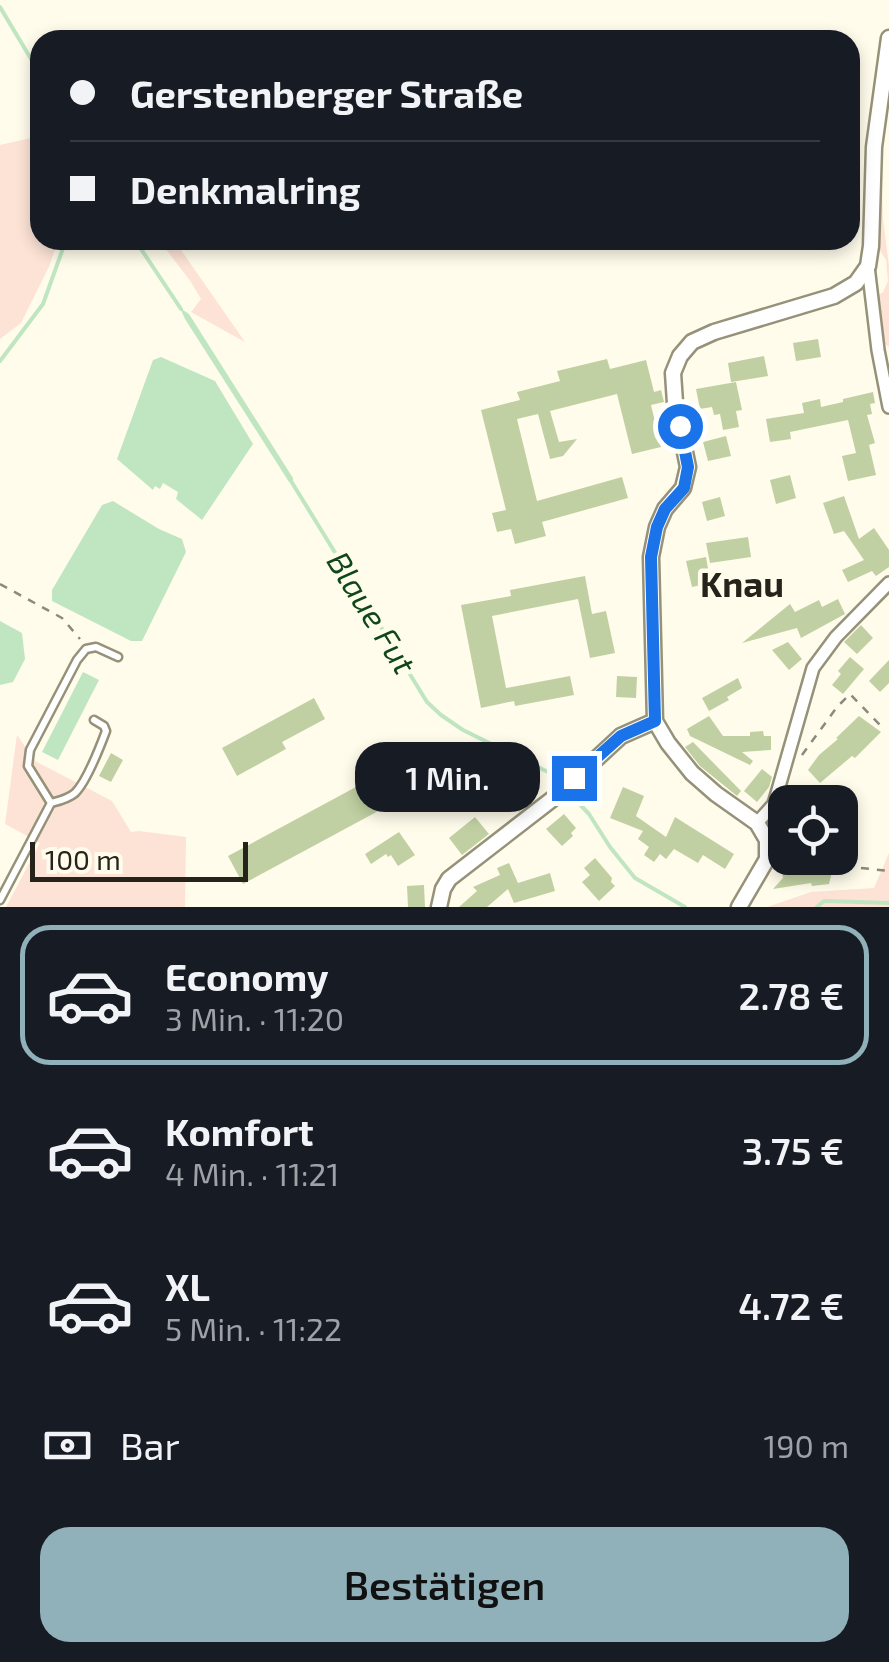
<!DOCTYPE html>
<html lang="de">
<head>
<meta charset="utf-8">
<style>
	body { margin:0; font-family:"Exo 2",sans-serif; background:#242831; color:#f1f3f6; height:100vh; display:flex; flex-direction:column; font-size:38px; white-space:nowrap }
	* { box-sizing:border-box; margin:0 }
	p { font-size:32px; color:#9ea1a6 }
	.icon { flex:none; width:55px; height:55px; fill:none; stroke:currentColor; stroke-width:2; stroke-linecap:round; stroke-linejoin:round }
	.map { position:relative; height:907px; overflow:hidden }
	.drawer { display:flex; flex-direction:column; background:#171b24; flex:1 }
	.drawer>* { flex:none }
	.hud { position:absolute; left:30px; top:30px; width:830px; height:220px; border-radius:30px; box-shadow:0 5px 15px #0003; display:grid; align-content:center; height:220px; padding:0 40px; background:#171b24 }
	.tools { position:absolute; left:768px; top:785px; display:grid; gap:20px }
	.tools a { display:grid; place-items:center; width:90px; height:90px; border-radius:20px; background:#171b24; box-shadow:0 5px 15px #0003; font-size:50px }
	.scale { position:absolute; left:30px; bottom:25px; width:218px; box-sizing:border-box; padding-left:10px; border:5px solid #26241a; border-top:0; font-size:28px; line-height:35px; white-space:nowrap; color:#26241a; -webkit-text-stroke:8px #fffcec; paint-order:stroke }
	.end { position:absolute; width:45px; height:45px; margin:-22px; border:12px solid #1a73e8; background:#fff; box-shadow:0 0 0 5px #fff }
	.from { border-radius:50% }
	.bubble { position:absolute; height:70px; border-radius:30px; background:#171b24; box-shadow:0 5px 15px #0003; font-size:32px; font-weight:600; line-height:70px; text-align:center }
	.hud b { display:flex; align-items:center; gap:35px; height:95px; font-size:38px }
	.hud b+b { border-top:2px solid #363941 }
	.hud i { width:25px; height:25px; background:#f1f3f6 }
	ul { padding:18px 0 0; list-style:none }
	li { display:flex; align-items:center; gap:30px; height:140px; margin:0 20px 15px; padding:0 20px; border:5px solid transparent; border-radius:30px }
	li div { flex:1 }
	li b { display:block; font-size:38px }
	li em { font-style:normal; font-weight:600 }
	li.selected { border-color:#90b1ba }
	li>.icon { width:90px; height:90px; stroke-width:1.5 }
	.pay { display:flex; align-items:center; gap:25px; height:110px; padding:0 40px; font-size:38px }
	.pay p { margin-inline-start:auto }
	.button { display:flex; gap:20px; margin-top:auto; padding:20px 40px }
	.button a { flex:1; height:115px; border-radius:30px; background:#90b1ba; color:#111; font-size:40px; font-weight:600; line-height:115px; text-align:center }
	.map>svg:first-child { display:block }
	.green { fill:#fce3d5 }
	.water { fill:#c0e6c1 }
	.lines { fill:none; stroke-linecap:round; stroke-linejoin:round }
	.stream { stroke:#c0e6c1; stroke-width:4 }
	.building { fill:#c1d0a2 }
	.service-casing { stroke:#969279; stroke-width:11 }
	.minor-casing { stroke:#969279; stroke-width:16 }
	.tertiary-casing { stroke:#969279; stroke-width:19 }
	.path { stroke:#8b897c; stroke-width:2.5; stroke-dasharray:8 8; stroke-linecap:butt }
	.service { stroke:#fff; stroke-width:6 }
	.minor { stroke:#fff; stroke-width:11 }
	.tertiary { stroke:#fff; stroke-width:14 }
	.route { stroke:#1a73e8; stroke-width:12 }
	.labels { text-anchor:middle; stroke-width:9; stroke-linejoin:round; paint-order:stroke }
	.water-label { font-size:32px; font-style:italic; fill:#104719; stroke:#fffcec }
	.quarter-label { font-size:35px; font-weight:bold; fill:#26241a; stroke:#fffcec }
</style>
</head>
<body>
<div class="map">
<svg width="889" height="907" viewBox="0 0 889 907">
	<rect width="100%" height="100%" fill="#fffcec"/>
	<!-- green -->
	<path class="green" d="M40 136V240H58L49 267 21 323 0 339V145Z
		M881 160 883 219 889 266V347L880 340 877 296 883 292 888 281 886 260 875 243 878 161Z
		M159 240H174L245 342 191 312 201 299 191 282Z
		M17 735 35 761 112 801 131 832 139 831 186 837 185 907H6L40 843 5 824Z
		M889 853V907H767L811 892 874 888Z"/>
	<!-- water -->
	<path class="water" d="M180 308 189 314 293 478V484L289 482 275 460 185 319Z
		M161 357 215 381 253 444 202 520 176 499 178 492 163 483 160 489 155 486 153 490 117 459 153 360Z
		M113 501 159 529 182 539 186 552 142 641H131L52 601V590L102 505Z
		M0 621 22 633 25 659 13 682 0 685Z
		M83 672 99 680 58 760 42 752Z"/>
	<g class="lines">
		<!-- stream -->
		<path class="stream" d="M0 7 40 74
			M135 240 181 309
			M0 361 43 304 66 240
			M291 481 427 702 441 715 463 730 550 773 589 814 610 847 635 878 685 907
			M817 907 824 901 889 903"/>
	</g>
	<!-- building -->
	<path class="building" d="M818 339 821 357 796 361 793 343Z
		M764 356 768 376 731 382 728 363Z
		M607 359 610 369 646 360 654 392 661 390 664 402 651 405 661 447 632 454 617 394 550 411 559 442 577 439 563 456 550 459 538 414 517 419 537 501 622 477 628 498 542 522 546 536 515 544 511 529 497 532 492 513 506 510 481 410 520 400 517 392 560 381 557 371Z
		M736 382 742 410 736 411 739 427 723 430 720 414 714 415 712 407 700 409 696 389Z
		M873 392 875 403 870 404 872 414 867 415 875 443 869 445 876 475 848 481 842 456 856 453 848 420 790 432 791 439 770 442 766 419 804 413 802 403 820 399 821 407 843 402V399Z
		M726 436 731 456 708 461 703 442Z
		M790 475 796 498 776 504 770 480Z
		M844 496 859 539 874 528 889 550V567L876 576 872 571 848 582 842 570 864 560 844 531 834 534 823 503Z
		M720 497 725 516 707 521 702 502Z
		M748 537 751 557 710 563 706 543Z
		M706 557 709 574 704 576 706 584 692 587 686 561Z
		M585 576 592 614 606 611 615 653 590 658 578 599 492 616 506 688 570 676 574 695 515 706 514 701 481 708 461 605 511 596 510 590Z
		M838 599 845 614 801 638 797 628 742 643 790 604 795 612 819 600 822 607Z
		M861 625 873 638 857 654 844 642Z
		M788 642 802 659 789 670 772 650Z
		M850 657 864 669 843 694 832 685 841 674 838 671Z
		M889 660V683L880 692 869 681Z
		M617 676 637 677 636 698 616 697Z
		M738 678 742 688 727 697 729 700 709 711 702 698Z
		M314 698 325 719 282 742 286 749 237 776 222 748Z
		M709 716 723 736H750V732L763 731 764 736H771V750L742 752 753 761 750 765 690 736 687 729Z
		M859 716 881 732 855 758 852 756 820 783 808 770 819 755 838 739 836 738Z
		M693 742 741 791 737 796 700 766 685 747Z
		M111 753 123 760 111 782 99 776Z
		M762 769 772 777 769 787 757 802 744 791Z
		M367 781 382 809 243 884 228 856Z
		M516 784 534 797 519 812 504 801Z
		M623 787 644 796 636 816 666 837 675 817 734 854 725 869 703 855 698 863 674 849 666 859 660 854 654 862 644 855 649 847 638 839 643 831 610 818Z
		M564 814 576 828 571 833 573 836 562 846 546 829Z
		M475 817 489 834 462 855 449 838Z
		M399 832 415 855 398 866 391 855 388 857 386 854 371 864 365 854Z
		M595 858 612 878 611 882 615 886 599 901 582 882 590 875 584 868Z
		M509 863 518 883 550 873 555 891 514 903 508 889 487 907H459L477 891 473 887 500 875 497 868Z
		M834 864 829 884 812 886 811 883 773 889 783 878 782 872Z
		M424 885 425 907H408L407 886Z"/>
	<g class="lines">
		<!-- service casing -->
		<g class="service-casing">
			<path id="service" d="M51 803 28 766 30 750 77 660 86 649 96 647 118 657
				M0 900 51 803C59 801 68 799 75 793 87 781 100 747 106 731L104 726 94 720"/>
		</g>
		<!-- minor casing -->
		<g class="minor-casing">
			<path id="minor" d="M868 266 878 350 889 407
				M757 823 774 804 813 668 836 637 889 583"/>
		</g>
		<!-- tertiary casing -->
		<g class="tertiary-casing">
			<path id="tertiary" d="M439 907 443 889 449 879 555 797 621 736 655 721
				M739 907 767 859V840L757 823 716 794 692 773 668 743 655 721 651 557 657 527 665 509 683 488 688 467 675 403 673 373 680 356 692 342 714 332 834 296 856 283 868 266 871 246 874 147 889 38"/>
		</g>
		<!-- path -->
		<path class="path" d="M0 584 62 618 80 639
			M802 755 837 707 850 694 883 728
			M814 858 861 868 889 871"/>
		<!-- service -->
		<use href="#service" class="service"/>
		<!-- minor -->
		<use href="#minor" class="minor"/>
		<!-- tertiary -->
		<use href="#tertiary" class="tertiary"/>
	</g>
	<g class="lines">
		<!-- route -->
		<path class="route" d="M574 778 621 736 655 721 651 557 657 527 665 509 684 488 688 467 680 426"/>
	</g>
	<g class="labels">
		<!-- water labels -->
		<g class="water-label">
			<text transform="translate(371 613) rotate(58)" y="11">Blaue Fut</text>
		</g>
		<!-- quarter labels -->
		<g class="quarter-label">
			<text x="742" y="597">Knau</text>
		</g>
	</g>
</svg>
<div class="tools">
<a><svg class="icon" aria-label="locate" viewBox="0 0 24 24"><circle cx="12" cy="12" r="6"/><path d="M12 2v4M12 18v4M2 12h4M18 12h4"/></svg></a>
</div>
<div class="scale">100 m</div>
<i class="end from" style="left:680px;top:426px"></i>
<i class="end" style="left:574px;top:778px"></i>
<div class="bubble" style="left:355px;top:742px;width:185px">1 Min.</div>
<div class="hud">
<b><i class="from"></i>Gerstenberger Straße</b>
<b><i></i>Denkmalring</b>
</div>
</div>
<section class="drawer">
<ul>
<li class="selected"><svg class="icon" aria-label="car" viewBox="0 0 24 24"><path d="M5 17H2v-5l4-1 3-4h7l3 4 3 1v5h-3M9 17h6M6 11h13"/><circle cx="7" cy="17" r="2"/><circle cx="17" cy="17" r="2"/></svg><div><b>Economy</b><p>3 Min. · 11:20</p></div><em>2.78 €</em></li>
<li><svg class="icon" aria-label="car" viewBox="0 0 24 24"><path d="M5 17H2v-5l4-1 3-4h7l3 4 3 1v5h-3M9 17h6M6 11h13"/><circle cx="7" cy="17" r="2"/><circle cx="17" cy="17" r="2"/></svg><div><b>Komfort</b><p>4 Min. · 11:21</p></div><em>3.75 €</em></li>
<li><svg class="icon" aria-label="car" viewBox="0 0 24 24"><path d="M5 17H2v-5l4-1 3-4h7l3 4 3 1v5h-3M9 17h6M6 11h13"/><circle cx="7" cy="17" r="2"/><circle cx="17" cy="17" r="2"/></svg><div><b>XL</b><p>5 Min. · 11:22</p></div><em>4.72 €</em></li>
</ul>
<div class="pay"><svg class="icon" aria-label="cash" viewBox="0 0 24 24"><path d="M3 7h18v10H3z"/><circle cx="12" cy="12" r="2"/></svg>Bar<p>190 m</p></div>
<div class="button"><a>Bestätigen</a></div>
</section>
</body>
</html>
